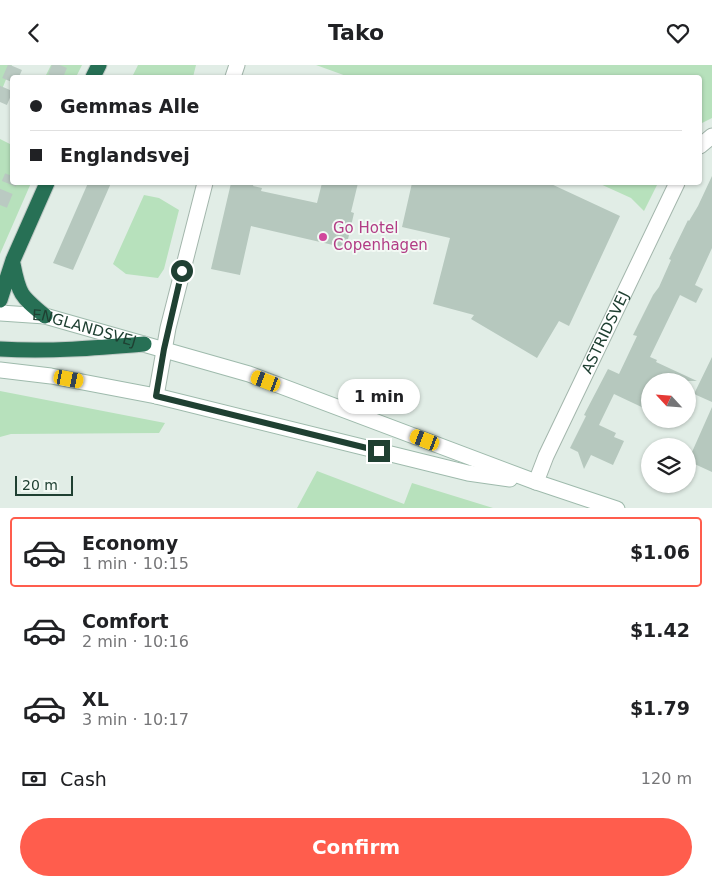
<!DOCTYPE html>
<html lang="en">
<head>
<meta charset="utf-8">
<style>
	body { margin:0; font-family:"DejaVu Sans",sans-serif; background:#f6f6f6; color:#202124; height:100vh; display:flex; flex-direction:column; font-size:19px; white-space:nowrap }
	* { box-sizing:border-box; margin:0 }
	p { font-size:16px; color:#757577 }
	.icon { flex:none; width:28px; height:28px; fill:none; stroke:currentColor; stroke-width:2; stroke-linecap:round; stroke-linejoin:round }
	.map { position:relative; height:443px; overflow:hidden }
	.details { display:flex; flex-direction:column; background:#fff; flex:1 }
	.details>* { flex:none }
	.hud { position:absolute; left:10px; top:10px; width:692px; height:110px; border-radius:5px; box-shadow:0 1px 4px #0004; display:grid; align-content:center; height:110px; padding:0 20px; background:#fff }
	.needle { width:32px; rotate:296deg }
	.fabs { position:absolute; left:641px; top:308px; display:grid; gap:10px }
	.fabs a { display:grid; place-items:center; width:55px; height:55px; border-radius:50%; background:#fff; box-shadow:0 1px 4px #0004; font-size:25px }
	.scale { position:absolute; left:15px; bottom:12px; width:58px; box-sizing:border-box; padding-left:5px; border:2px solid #1f4032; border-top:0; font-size:14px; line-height:18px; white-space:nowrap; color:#1f4032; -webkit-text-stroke:4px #f2f9f4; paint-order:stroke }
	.end { position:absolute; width:22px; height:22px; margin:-11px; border:6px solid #1f4032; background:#fff; box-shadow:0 0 0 2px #fff }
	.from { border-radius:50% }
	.bubble { position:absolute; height:35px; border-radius:18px; background:#fff; box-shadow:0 1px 4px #0004; font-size:16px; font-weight:800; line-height:35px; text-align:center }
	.car { position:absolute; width:15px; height:30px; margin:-15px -8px; border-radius:6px; box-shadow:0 0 4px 1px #0007; background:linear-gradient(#f5c518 24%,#345 0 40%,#f5c518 0 76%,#345 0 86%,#f5c518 0) }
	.hud b { display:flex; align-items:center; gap:18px; height:48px; font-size:19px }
	.hud b+b { border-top:1px solid #e0e0e0 }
	.hud i { width:12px; height:12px; background:#202124 }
	ul { padding:9px 0 0; list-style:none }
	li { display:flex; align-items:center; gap:15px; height:70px; margin:0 10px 8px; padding:0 10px; border:2px solid transparent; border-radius:5px }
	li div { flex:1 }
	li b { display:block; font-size:19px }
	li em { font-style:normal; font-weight:800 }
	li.selected { border-color:#ff5d4d }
	li>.icon { width:45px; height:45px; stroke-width:1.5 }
	.pay { display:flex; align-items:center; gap:12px; height:55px; padding:0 20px; font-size:19px }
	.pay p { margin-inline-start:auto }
	.cta { display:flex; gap:10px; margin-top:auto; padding:10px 20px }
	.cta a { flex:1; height:58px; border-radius:30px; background:#ff5d4d; color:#fff; font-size:20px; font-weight:800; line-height:58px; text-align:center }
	header { display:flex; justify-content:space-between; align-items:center; height:65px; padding:0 20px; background:#fff; font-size:22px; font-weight:800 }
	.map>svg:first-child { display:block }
	.green { fill:#b7e1bc }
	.building { fill:#b6c8be }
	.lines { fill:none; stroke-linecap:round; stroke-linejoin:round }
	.motorway-tunnel { stroke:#bacac2; stroke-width:15; stroke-dasharray:15 8; stroke-linecap:butt }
	.minor-casing { stroke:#a3b6ac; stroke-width:17 }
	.secondary-casing { stroke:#9ebaac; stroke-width:17 }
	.motorway-casing { stroke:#c0cac6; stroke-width:17 }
	.minor { stroke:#fff; stroke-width:15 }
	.secondary { stroke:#fff; stroke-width:15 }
	.motorway { stroke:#277055; stroke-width:15 }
	.route { stroke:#1f4032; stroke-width:6 }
	.hotel-dot { fill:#d1479c; stroke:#f2f9f4; stroke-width:2 }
	.labels { text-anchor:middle; stroke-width:4; stroke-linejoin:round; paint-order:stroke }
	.hotel-label { font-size:15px; fill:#b23c85; stroke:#f2f9f4; text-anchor:start }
	.street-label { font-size:15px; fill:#1f4032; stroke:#f2f9f4 }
</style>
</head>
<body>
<header><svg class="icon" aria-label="back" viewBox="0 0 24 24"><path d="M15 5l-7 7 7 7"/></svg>Tako<svg class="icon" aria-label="heart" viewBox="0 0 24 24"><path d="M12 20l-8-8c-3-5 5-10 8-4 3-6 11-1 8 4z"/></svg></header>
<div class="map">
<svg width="712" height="444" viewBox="0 0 712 444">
	<rect width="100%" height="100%" fill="#e1ede6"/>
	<!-- green -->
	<path class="green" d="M0 0H12L0 29Z
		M51 0H82L76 12H45Z
		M138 0H196L193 12H132Z
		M316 0H712V53L700 59V12H349Z
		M0 74 12 80V118H31L0 189Z
		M598 118H658L644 146 631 133Z
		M144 130 159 133 179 145 164 204 158 213 126 209 113 199Z
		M0 326 165 358 159 368 11 369 0 372Z
		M317 406 404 439 412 418 493 443H297Z"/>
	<!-- building -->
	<path class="building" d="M712 111V183L695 220 703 224 696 238 680 230 650 292 657 295 656 297 697 316H650V346L614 329 599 360 616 368 614 372 624 376 613 400 591 390 584 404 578 387 570 383 586 351 584 350 608 304 619 309 637 271 633 270 653 230 659 222 671 195 669 194 688 155 689 156 698 141Z
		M88 118H111L73 205 53 198Z
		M231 118H254L253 121 262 123 261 126 317 138 322 118H358L351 147 354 148 346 183 251 161 240 210 211 204Z
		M412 118H549L620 151 569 261 559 256 537 293 471 254 474 250 433 239 450 173 402 162Z
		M712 292V337L694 329Z
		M712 342V407L688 396Z"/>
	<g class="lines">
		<!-- motorway-tunnel -->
		<path class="motorway-tunnel" d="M55 12 60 0
			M0 37 16 0
			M0 140 12 111"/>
		<!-- minor casing -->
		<g class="minor-casing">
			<g id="minor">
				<path d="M233 12 237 0"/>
				<path d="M700 81 712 71"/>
				<path d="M156 331 168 263 205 118"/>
				<path id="s1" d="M536 417 546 391 677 118"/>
			</g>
		</g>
		<!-- secondary casing -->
		<g class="secondary-casing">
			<g id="secondary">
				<path id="s2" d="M0 248 45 251 249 309 536 417 617 444"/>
				<path d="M0 305 51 311 156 331 468 408 510 414"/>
			</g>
		</g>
		<!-- motorway casing -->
		<g class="motorway-casing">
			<path id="motorway" d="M93 12 99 0
				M13 199C19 230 21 231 45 251
				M0 235 13 195 47 118
				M0 284C48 287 97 283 144 279"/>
		</g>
		<!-- minor -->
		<use href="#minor" class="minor"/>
		<!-- secondary -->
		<use href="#secondary" class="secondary"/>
		<!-- motorway -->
		<use href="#motorway" class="motorway"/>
	</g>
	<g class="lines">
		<!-- route -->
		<path class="route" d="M182 206 164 284 156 331 379 386"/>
	</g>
	<!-- markers -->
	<circle class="hotel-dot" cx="323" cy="172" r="5"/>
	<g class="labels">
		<!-- hotel labels -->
		<g class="hotel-label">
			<text x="333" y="168">Go Hotel<tspan x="333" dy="17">Copenhagen</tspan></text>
		</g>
		<!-- street labels -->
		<g class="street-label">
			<text dy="5" stroke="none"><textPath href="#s2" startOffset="86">ENGLANDSVEJ</textPath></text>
			<text dy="5" stroke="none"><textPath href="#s1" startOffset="165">ASTRIDSVEJ</textPath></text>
		</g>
	</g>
</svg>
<div class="fabs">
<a><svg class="needle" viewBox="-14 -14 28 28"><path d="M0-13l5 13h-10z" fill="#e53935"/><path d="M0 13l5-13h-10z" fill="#757577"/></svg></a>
<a><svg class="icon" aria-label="layers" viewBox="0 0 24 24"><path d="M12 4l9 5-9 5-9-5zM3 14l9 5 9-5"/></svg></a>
</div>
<div class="scale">20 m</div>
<i class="end from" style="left:182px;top:206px"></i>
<i class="end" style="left:379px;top:386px"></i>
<div class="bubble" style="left:338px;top:314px;width:82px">1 min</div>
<i class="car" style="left:69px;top:314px;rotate:101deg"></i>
<i class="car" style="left:266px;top:316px;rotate:291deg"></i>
<i class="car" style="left:425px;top:375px;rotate:291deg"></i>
<div class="hud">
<b><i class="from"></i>Gemmas Alle</b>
<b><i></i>Englandsvej</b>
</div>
</div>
<section class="details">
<ul>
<li class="selected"><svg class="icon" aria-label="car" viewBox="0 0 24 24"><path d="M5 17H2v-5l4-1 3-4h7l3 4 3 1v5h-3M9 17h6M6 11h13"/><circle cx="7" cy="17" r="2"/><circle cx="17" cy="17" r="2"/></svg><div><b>Economy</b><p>1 min · 10:15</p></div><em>$1.06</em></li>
<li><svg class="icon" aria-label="car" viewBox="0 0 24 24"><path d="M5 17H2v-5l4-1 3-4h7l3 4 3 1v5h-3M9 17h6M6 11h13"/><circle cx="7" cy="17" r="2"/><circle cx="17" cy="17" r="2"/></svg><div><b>Comfort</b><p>2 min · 10:16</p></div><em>$1.42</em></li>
<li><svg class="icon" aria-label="car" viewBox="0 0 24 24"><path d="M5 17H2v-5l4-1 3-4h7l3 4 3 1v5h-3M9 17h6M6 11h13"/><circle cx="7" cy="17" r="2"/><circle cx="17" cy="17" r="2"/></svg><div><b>XL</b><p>3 min · 10:17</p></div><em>$1.79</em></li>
</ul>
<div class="pay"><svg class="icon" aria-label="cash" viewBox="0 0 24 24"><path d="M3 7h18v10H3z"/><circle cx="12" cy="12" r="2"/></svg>Cash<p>120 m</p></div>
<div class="cta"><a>Confirm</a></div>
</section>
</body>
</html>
